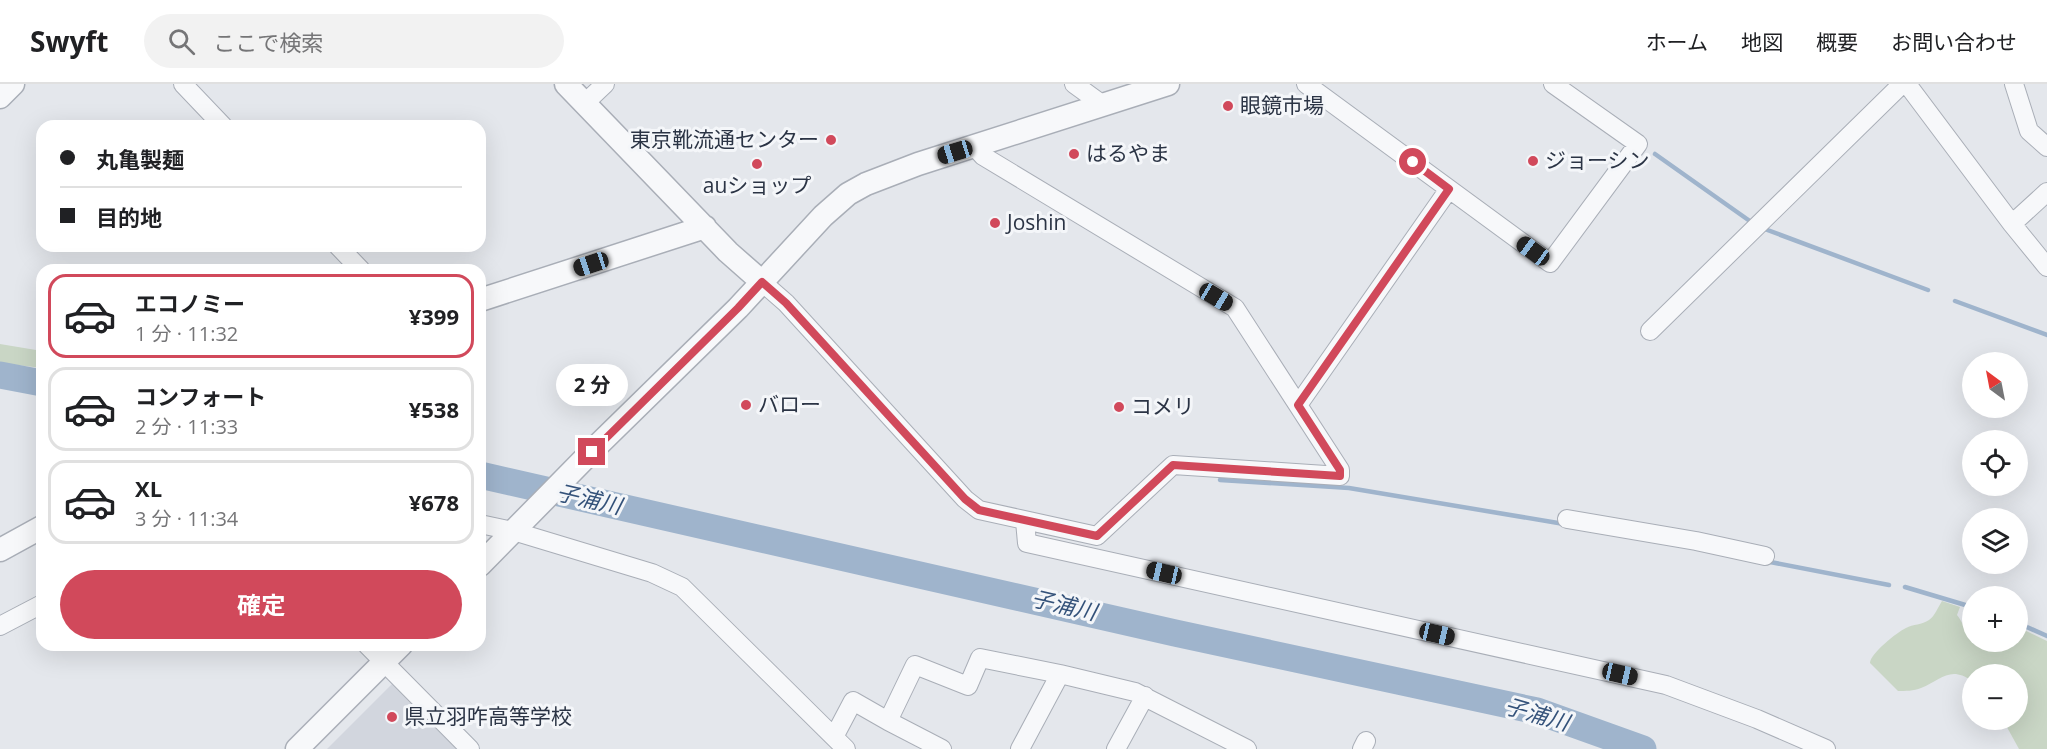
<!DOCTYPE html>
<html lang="ja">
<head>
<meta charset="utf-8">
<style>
	body { margin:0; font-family:"Open Sans","Noto Sans JP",sans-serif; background:#f2f2f2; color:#202124; height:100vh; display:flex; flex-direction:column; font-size:22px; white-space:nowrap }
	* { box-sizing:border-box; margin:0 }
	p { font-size:20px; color:#757577 }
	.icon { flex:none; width:33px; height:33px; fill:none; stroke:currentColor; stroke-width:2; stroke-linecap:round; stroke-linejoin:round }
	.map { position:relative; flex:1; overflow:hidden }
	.panel { position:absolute; left:36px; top:180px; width:450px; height:387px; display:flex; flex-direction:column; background:#fff; border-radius:18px; box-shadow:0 6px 24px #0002 }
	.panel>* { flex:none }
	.top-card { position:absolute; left:36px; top:36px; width:450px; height:132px; border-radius:18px; box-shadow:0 6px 24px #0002; display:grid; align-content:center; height:132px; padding:0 24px; background:#fff }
	.needle { width:39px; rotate:328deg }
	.fabs { position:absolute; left:1962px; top:268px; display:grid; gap:12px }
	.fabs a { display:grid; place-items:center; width:66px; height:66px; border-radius:50%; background:#fff; box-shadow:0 6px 24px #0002; font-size:30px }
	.end { position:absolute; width:27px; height:27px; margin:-14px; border:8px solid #d1495b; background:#fff; box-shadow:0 0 0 3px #fff }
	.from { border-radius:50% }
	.bubble { position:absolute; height:42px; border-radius:21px; background:#fff; box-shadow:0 6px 24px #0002; font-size:20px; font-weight:700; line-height:42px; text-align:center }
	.car { position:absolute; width:18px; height:36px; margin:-18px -9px; border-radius:8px; box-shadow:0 0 4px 2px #0007; background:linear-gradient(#222 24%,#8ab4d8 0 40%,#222 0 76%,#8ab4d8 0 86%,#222 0) }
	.top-card b { display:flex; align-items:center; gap:21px; height:57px; font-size:22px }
	.top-card b+b { border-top:2px solid #e0e0e0 }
	.top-card i { width:15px; height:15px; background:#202124 }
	ul { padding:10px 0 0; list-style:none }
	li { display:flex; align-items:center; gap:18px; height:84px; margin:0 12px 9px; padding:0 12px; border:3px solid #e0e0e0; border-radius:18px }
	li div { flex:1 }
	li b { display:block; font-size:22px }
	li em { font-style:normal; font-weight:700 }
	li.on { border-color:#d1495b }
	li>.icon { width:54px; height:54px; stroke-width:1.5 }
	.cta { display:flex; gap:12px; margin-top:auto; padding:12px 24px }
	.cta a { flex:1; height:69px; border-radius:36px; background:#d1495b; color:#fff; font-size:24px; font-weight:700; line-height:69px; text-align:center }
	header { display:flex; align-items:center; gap:36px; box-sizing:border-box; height:84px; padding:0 30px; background:#fff; border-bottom:2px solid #e0e0e0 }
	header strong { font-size:28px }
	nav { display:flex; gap:33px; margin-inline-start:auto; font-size:21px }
	.search { width:420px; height:54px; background:#f2f2f2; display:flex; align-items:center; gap:15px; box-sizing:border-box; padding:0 21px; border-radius:33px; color:#757577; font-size:22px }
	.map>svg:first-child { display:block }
	.built { fill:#d2d6de }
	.green { fill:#c9d6c5 }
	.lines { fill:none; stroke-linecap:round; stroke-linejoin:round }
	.stream { stroke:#9fb4cc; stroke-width:4.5 }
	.river { stroke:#9fb4cc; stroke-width:27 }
	.minor-casing { stroke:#a9aeb7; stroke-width:20 }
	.tertiary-casing { stroke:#a9aeb7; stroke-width:25 }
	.minor { stroke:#f7f8fa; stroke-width:18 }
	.tertiary { stroke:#f7f8fa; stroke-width:22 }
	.route { stroke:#d1495b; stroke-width:8 }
	.poi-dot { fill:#d1495b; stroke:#f4f6f9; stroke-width:2 }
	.labels { text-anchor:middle; stroke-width:6; stroke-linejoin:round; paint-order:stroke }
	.poi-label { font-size:21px; fill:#2b3445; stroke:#f4f6f9; text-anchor:start }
	.water-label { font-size:22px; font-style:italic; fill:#34527a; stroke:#f4f6f9 }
</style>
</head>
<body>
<header>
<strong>Swyft</strong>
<div class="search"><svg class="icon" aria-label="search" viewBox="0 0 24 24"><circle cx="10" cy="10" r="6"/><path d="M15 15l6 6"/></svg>ここで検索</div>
<nav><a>ホーム</a><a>地図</a><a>概要</a><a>お問い合わせ</a></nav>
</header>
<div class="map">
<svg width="2047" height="665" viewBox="0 0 2047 665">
	<rect width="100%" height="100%" fill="#e4e7ec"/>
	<!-- built -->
	<path class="built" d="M392 600 457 665H327Z"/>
	<!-- green -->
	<path class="green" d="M0 260 42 267V284L0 279Z
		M1942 517 1960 523 1957 531C1962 537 1964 545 1970 549H1972V558H2001L2013 563 2024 546 2047 557V665H2019L2003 636H2018V591H1972V597C1950 581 1941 596 1921 604 1914 607 1905 607 1898 607L1870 579C1870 570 1897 548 1906 544 1913 540 1922 541 1929 536 1935 532 1938 523 1942 517Z"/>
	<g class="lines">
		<!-- stream -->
		<path class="stream" d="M1655 70 1754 140
			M1762 144 1928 206
			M1955 217 2047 251
			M1220 396 1349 404 1564 440
			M1765 477 1889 501
			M1905 503 1972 523
			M2018 539 2047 552"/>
		<!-- river -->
		<path class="river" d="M0 291 42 299
			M480 391 1175 549 1537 627 1643 665"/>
		<!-- minor casing -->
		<g class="minor-casing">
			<path id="minor" d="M183 0 223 42
				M1074 0 1103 21
				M1306 0 1550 179 1638 60 1553 0
				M1907 0 2012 140 2047 183
				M2014 0 2029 47 2047 63
				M585 19 605 0
				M2012 140 2047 108
				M338 162 361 186
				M762 198 786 219 965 415 979 426 1097 452 1173 381 1340 392V386L1235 224 983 72 974 62
				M1650 247 1902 0
				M1298 321 1449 105
				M1567 435 1696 457 1765 472
				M1025 437 1027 459 1666 601 1757 635 1826 665
				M480 440 513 447 652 489 682 503 846 665
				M0 542 42 520
				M367 561 470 665
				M888 637 915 581 968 602 980 574 1060 590 1135 608 1247 665
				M834 653 853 617 888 637 942 665
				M1020 665 1060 590
				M1116 665 1145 612
				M1362 665 1366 657"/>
		</g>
		<!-- tertiary casing -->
		<g class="tertiary-casing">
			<path id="tertiary" d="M566 0 728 168 762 198
				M0 13 13 0
				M480 216 705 143
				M0 466 42 443
				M480 481 597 362 738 224 823 132 848 110 866 100 918 80 1168 0
				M297 665 401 561"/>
		</g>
		<!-- minor -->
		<use href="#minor" class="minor"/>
		<!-- tertiary -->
		<use href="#tertiary" class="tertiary"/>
	</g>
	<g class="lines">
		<!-- route -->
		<path class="route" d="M592 368 738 224 762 198 786 219 965 415 979 426 1097 452 1173 381 1340 392V386L1298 321 1449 105 1413 78"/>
	</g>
	<!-- markers -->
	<g class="poi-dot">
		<circle cx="1228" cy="22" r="6"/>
		<circle cx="831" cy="56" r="6"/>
		<circle cx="1074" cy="70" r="6"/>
		<circle cx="1533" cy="77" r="6"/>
		<circle cx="757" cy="80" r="6"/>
		<circle cx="995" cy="139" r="6"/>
		<circle cx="746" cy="321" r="6"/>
		<circle cx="1119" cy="323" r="6"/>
		<circle cx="392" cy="633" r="6"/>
	</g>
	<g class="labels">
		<!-- poi labels -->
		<g class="poi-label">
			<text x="1240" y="29">眼鏡市場</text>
			<text x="819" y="63" text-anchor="end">東京靴流通センター</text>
			<text x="1086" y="77">はるやま</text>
			<text x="1545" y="84">ジョーシン</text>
			<text x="757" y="109" text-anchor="middle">auショップ</text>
			<text x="1007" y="146">Joshin</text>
			<text x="758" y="328">バロー</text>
			<text x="1131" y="330">コメリ</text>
			<text x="404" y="640">県立羽咋高等学校</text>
		</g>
		<!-- water labels -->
		<g class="water-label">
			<text transform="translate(589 415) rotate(13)" y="8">子浦川</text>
			<text transform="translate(1064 521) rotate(13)" y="8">子浦川</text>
			<text transform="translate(1537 630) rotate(16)" y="8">子浦川</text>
		</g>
	</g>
</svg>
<div class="fabs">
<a><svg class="needle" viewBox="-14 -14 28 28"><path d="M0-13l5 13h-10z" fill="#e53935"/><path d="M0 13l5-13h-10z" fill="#757577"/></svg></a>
<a><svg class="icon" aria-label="locate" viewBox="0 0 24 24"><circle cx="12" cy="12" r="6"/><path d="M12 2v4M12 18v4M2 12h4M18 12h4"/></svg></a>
<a><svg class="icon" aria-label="layers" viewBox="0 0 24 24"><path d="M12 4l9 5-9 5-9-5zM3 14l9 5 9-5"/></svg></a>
<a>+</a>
<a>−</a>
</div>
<i class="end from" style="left:1413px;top:78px"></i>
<i class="end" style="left:592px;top:368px"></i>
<div class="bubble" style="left:556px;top:280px;width:72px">2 分</div>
<i class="car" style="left:955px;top:68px;rotate:253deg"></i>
<i class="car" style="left:1533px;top:167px;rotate:306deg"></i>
<i class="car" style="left:591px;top:180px;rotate:252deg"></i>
<i class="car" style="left:1216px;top:213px;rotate:121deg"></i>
<i class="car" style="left:1164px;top:489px;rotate:283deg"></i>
<i class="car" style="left:1437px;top:550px;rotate:103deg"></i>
<i class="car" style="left:1620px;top:590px;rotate:103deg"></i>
<div class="top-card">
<b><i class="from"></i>丸亀製麺</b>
<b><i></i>目的地</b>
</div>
<section class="panel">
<ul>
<li class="on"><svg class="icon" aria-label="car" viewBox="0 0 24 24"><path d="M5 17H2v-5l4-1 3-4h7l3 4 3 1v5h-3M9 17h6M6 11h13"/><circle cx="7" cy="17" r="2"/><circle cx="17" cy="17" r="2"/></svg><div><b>エコノミー</b><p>1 分 · 11:32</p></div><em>¥399</em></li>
<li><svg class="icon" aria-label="car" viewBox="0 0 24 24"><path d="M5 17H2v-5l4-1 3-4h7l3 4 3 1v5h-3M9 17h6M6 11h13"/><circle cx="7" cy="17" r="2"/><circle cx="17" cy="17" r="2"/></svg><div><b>コンフォート</b><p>2 分 · 11:33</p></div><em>¥538</em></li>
<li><svg class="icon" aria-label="car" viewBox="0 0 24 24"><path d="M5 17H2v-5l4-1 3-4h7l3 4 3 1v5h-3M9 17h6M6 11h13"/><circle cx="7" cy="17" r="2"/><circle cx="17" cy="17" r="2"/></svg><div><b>XL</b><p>3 分 · 11:34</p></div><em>¥678</em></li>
</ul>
<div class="cta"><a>確定</a></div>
</section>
</div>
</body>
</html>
